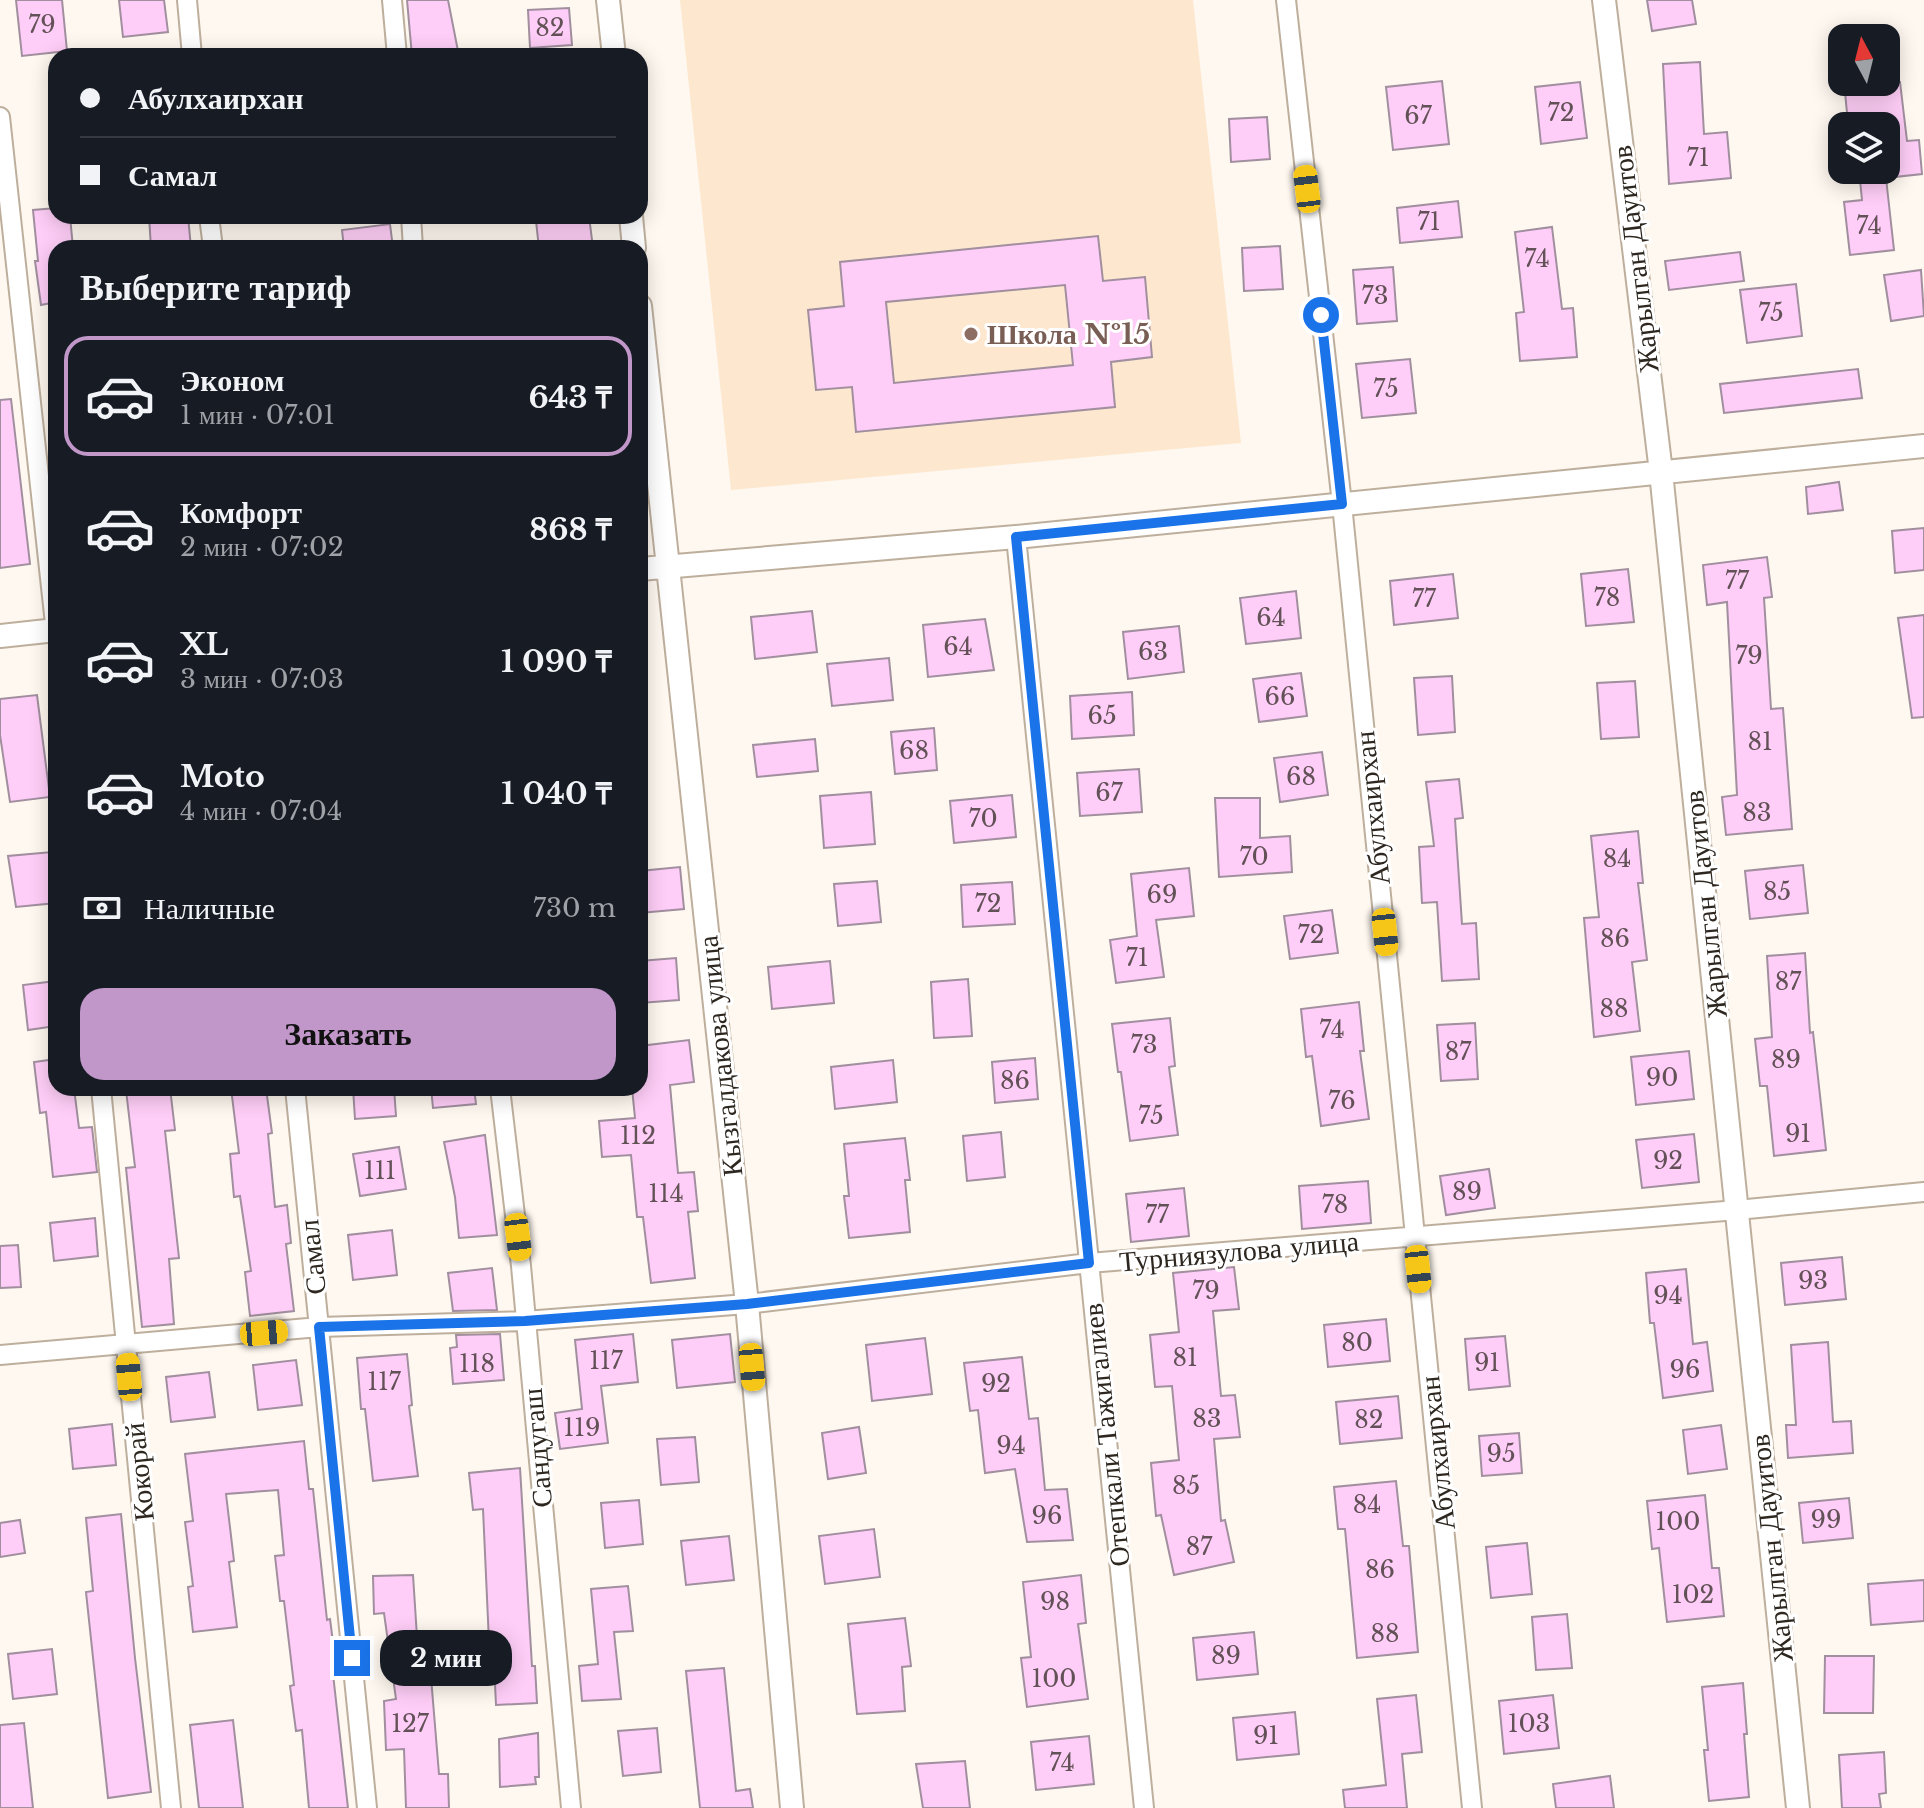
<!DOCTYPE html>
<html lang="ru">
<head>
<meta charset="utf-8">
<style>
	body { margin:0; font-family:"Libre Baskerville",serif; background:#242831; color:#f1f3f6; height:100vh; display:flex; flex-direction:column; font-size:30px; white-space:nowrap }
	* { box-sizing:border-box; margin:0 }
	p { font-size:26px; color:#9ea1a6 }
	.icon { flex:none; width:44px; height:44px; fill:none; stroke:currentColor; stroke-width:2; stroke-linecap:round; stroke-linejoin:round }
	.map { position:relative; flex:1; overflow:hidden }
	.details { position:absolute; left:48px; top:240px; width:600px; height:856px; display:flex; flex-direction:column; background:#171b24; border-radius:24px; box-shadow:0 4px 20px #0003 }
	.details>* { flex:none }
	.guide { position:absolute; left:48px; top:48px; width:600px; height:176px; border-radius:24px; box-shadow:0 4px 20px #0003; display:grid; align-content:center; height:176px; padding:0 32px; background:#171b24 }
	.needle { width:52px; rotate:353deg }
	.controls { position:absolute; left:1828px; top:24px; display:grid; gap:16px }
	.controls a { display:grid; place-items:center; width:72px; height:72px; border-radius:16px; background:#171b24; box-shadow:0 4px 20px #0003; font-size:40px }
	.end { position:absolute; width:36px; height:36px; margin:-18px; border:10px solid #1a73e8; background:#fff; box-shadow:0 0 0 4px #fff }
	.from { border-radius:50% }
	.bubble { position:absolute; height:56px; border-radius:24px; background:#171b24; box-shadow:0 4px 20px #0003; font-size:26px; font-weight:700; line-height:56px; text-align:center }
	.car { position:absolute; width:24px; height:48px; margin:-24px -12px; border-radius:10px; box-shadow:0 0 6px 2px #0007; background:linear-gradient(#f5c518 24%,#345 0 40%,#f5c518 0 76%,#345 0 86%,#f5c518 0) }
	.guide b { display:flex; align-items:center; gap:28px; height:76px; font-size:30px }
	.guide b+b { border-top:2px solid #363941 }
	.guide i { width:20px; height:20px; background:#f1f3f6 }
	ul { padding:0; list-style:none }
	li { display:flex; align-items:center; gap:24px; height:120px; margin:0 16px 12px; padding:0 16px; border:4px solid transparent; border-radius:24px }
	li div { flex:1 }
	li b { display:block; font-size:30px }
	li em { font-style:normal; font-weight:700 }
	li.selected { border-color:#c197c9 }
	li>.icon { width:72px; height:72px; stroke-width:1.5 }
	h2 { padding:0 32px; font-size:36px; line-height:96px }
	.pay { display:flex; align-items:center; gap:20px; height:88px; padding:0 32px; font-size:30px }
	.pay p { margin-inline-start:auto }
	.cta { display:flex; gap:16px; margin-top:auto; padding:16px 32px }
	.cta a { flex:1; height:92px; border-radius:24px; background:#c197c9; color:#111; font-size:32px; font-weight:700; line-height:92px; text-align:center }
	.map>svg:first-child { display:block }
	.built { fill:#fde8cf }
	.building { fill:#ffcef8; stroke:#a18e9e; stroke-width:2; fill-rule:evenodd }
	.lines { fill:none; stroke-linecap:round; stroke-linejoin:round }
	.minor-casing { stroke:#beaf9d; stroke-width:22 }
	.tertiary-casing { stroke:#beaf9d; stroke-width:26 }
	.minor { stroke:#fff; stroke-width:18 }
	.tertiary { stroke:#fff; stroke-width:22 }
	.route { stroke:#1a73e8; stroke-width:10 }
	.education-dot { fill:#8d6e63; stroke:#fff; stroke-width:3 }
	.labels { text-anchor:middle; stroke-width:6; stroke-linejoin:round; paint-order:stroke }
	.number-label { font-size:24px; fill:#625156 }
	.street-label { font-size:28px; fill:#2d2720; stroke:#fff }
	.education-label { font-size:28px; font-weight:bold; fill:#785e54; stroke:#fff; text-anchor:start }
</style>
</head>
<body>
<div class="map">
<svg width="1924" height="1808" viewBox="0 0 1924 1808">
	<rect width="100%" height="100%" fill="#fef8f0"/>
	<!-- built -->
	<path class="built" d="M680 0H1193L1241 443 731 490Z"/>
	<!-- building -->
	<path class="building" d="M16 0H62L67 51 22 56Z
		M119 0H164L168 32 123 37Z
		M407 0H448L459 56H412Z
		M1647 0H1692L1696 24 1652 31Z
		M569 8 572 45 530 48 528 10Z
		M1700 62 1704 134 1727 132 1731 178 1669 184 1663 64Z
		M1442 81 1449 144 1393 150 1386 87Z
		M1580 82 1587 138 1541 144 1535 87Z
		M1844 82H1900L1907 141 1919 140 1922 174 1886 178 1894 250 1850 255 1844 202 1862 200 1859 170H1885L1886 176V119L1848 123Z
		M1267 117 1270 159 1231 162 1229 119Z
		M1458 201 1462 237 1400 243 1397 208Z
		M56 208V216H70L73 248H56V302L41 305 35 261H38L33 210Z
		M149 216H188L191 248H151Z
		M589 216 593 248H539L536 221Z
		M390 224 393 248H344L342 230Z
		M1552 227 1562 309 1573 308 1577 357 1520 361 1516 313 1524 312 1515 232Z
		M1098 236 1103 281 1145 277 1152 357 1111 362 1115 407 856 432 852 387 816 390 808 310 844 306 840 262ZM1065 285 1073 365 894 383 886 302Z
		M1280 246 1283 289 1244 291 1242 248Z
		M1740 252 1744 281 1669 290 1665 261Z
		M1393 267 1397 321 1357 324 1353 270Z
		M1921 270 1924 316 1891 321 1884 275Z
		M1796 284 1802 336 1747 343 1740 290Z
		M1410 359 1416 413 1362 418 1356 364Z
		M1858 369 1862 398 1724 413 1720 384Z
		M11 399 30 564 0 568V400Z
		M1839 482 1843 510 1808 514 1806 487Z
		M1924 528V570L1895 573 1892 531Z
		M1767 557 1772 597 1764 598 1771 709 1783 708 1792 829 1726 835 1722 797 1737 795 1727 602 1707 605 1703 565Z
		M1628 569 1634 622 1586 626 1581 574Z
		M1453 574 1458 618 1394 625 1390 581Z
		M1296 591 1301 638 1246 644 1240 598Z
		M812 611 817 652 755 659 751 617Z
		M1924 615V717L1912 718 1898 618Z
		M985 619 994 670 928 677 923 625Z
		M1179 626 1184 672 1128 679 1123 632Z
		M889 658 893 700 832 706 827 664Z
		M1301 673 1307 716 1259 722 1253 679Z
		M1452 676 1455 732 1418 735 1414 678Z
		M1635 681 1639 737 1601 739 1597 683Z
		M1132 692 1134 735 1072 739 1070 696Z
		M37 695 50 797 10 802 0 735V699Z
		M934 728 937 770 895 774 891 732Z
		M815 739 818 771 757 777 753 745Z
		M1322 752 1328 795 1280 802 1274 758Z
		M1139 769 1142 812 1080 816 1077 773Z
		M1459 779 1463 818 1455 819 1462 924 1476 923 1479 979 1442 981 1437 902 1422 903 1419 847 1434 846 1426 782Z
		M871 792 875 844 824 848 820 796Z
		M1012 795 1016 837 954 843 950 801Z
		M1215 798H1260V838L1290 836 1292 872 1219 877Z
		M1638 831 1643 883H1638L1647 960 1632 962 1640 1031 1594 1037 1584 918 1599 917 1591 836Z
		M52 852 56 903 16 907 8 856Z
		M1803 865 1808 913 1750 919 1745 871Z
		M680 867 684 909 640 913V871Z
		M1189 868 1194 916 1156 920 1164 977 1116 983 1110 940 1137 936 1131 874Z
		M877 881 881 922 838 926 834 884Z
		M1012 882 1015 924 963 927 961 885Z
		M1332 910 1338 953 1290 959 1284 916Z
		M1805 953 1810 1033 1813 1032 1826 1150 1774 1156 1767 1086H1760L1755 1039 1772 1037 1767 956Z
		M676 958 679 1000 640 1003V961Z
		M830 961 834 1003 772 1009 768 967Z
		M968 979 972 1036 934 1038 931 982Z
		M56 981V1026L28 1030 23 985Z
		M1359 1002 1364 1051H1360L1369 1119 1321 1126 1312 1056 1306 1057 1301 1009Z
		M1170 1018 1175 1066 1169 1067 1178 1135 1130 1141 1121 1072H1118L1112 1024Z
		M1475 1023 1478 1079 1441 1081 1437 1025Z
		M689 1040 694 1082 670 1085 678 1173 694 1172 698 1211 688 1212 695 1278 651 1283 643 1217H637L631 1155 602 1157 599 1121 635 1118 632 1088H640V1046Z
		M1689 1051 1694 1099 1636 1105 1631 1057Z
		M1035 1058 1038 1099 995 1103 992 1062Z
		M56 1059V1088H74L79 1128 92 1127 97 1172 53 1177 46 1112 40 1113 34 1062Z
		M893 1060 897 1102 835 1109 831 1067Z
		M143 1088H170L175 1130 165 1131 179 1258 169 1259 174 1324 142 1327 126 1168 135 1167 126 1090Z
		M231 1088H266L272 1133 268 1134 275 1207 287 1205 291 1243 286 1244 294 1311 250 1316 245 1272 251 1271 240 1196 234 1197 230 1154 239 1153Z
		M353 1088H394L396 1116 355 1119Z
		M431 1088H474L476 1104 433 1108Z
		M1001 1132 1005 1177 967 1181 963 1136Z
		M1694 1134 1699 1182 1642 1188 1636 1140Z
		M485 1135 497 1235 459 1238 455 1197 444 1142Z
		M905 1138 910 1180H905L910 1232 849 1238 844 1196H849L844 1144Z
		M399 1147 406 1189 360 1196 353 1154Z
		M1489 1169 1495 1208 1446 1215 1440 1176Z
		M1368 1181 1371 1223 1302 1229 1299 1186Z
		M1184 1188 1189 1236 1131 1242 1126 1194Z
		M95 1218 98 1256 54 1261 50 1223Z
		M392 1230 397 1275 353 1280 348 1235Z
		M18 1245 21 1287 0 1288V1246Z
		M1842 1257 1846 1299 1785 1305 1781 1263Z
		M1234 1267 1239 1309 1213 1311 1221 1396 1235 1395 1240 1437 1214 1439 1221 1521 1225 1520 1234 1562 1174 1575 1161 1515 1156 1516 1151 1463 1179 1460 1172 1386 1155 1387 1150 1335 1179 1332 1173 1273Z
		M492 1268 497 1310 453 1311 448 1273Z
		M1686 1269 1693 1344 1707 1342 1713 1391 1663 1398 1654 1323H1650L1646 1273Z
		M1386 1319 1390 1361 1328 1367 1324 1325Z
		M500 1334 504 1380 453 1384 450 1348 457 1347 456 1335Z
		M633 1334 638 1382 601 1386 608 1443 560 1449 555 1413 582 1409 575 1340Z
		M730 1334 735 1382 677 1388 672 1340Z
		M1505 1336 1510 1386 1469 1390 1465 1339Z
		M925 1338 932 1394 872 1401 866 1345Z
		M1828 1342 1833 1422 1851 1421 1853 1453 1788 1458 1786 1425H1796L1791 1345Z
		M407 1354 412 1405 409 1406 418 1476 373 1481 365 1409H361L357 1358Z
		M1022 1357 1029 1419 1038 1418 1045 1490 1067 1489 1073 1540 1027 1542 1015 1469 985 1473 978 1410 970 1411 964 1363Z
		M296 1360 302 1405 258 1410 253 1365Z
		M209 1372 215 1417 171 1422 166 1377Z
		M1398 1396 1402 1438 1340 1444 1336 1402Z
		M112 1424 116 1465 73 1469 69 1429Z
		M1721 1425 1727 1469 1688 1474 1683 1430Z
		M859 1427 866 1473 828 1479 822 1433Z
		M1519 1433 1522 1473 1482 1476 1479 1436Z
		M695 1437 699 1482 661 1485 657 1439Z
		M304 1441 309 1489H313L327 1620 330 1619 336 1665H332L348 1808H309L302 1730 296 1731 290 1686 294 1685 284 1601H280L275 1556 284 1555 278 1490 226 1494 234 1561 229 1562 237 1627 193 1632 188 1587 193 1586 185 1522 193 1521 185 1454Z
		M520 1468 532 1666H535L537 1703 496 1705 493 1642H489L483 1509 473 1510 469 1473Z
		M1396 1481 1403 1546H1409L1418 1652 1357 1658 1345 1529H1338L1334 1487Z
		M1705 1495 1712 1568H1719L1724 1616 1667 1622 1659 1548 1652 1549 1647 1501Z
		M1849 1498 1853 1538 1803 1543 1799 1503Z
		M639 1500 643 1544 605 1548 601 1503Z
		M121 1514 135 1658 151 1792 108 1798 86 1592 93 1591 86 1518Z
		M20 1520 25 1553 0 1557V1523Z
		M874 1529 880 1577 825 1584 819 1536Z
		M729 1536 734 1580 686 1585 681 1541Z
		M1527 1543 1532 1594 1491 1598 1486 1547Z
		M413 1575 417 1637 449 1633 455 1674 431 1677 439 1774H448L449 1808H406L404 1749 386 1750 384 1701 396 1699 384 1613 374 1614 373 1576Z
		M1081 1575 1086 1623 1078 1624 1088 1699 1027 1707 1021 1658 1031 1657 1023 1582Z
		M1924 1580V1621L1871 1625 1868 1584Z
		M628 1586 633 1631 614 1632 621 1699 582 1701 579 1666 598 1664 591 1589Z
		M1567 1614 1572 1668 1536 1670 1532 1617Z
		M905 1618 911 1666 902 1667 905 1711 857 1714 848 1624Z
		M1254 1632 1258 1674 1197 1680 1193 1638Z
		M52 1649 57 1694 13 1699 8 1654Z
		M1825 1656H1874L1873 1713H1824Z
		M724 1668 736 1791 750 1789 753 1808H700L686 1671Z
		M1743 1683 1747 1734H1744L1749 1797 1709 1801 1704 1750H1708L1702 1687Z
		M1416 1695 1422 1752 1402 1754 1407 1808H1345L1343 1790 1386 1785 1377 1699Z
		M1553 1695 1559 1748 1504 1754 1499 1701Z
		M1295 1712 1299 1754 1237 1760 1233 1718Z
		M233 1720 243 1808H199L190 1725Z
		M24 1723 33 1808H0V1725Z
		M657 1728 661 1772 623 1776 618 1731Z
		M538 1733 539 1777H535L536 1784 500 1787 499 1739Z
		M1089 1736 1094 1784 1036 1790 1031 1742Z
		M1884 1752 1886 1793 1879 1794 1881 1808H1842L1839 1755Z
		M965 1761 970 1808H923L916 1764Z
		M1610 1776 1614 1808H1556L1553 1784Z"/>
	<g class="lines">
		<!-- minor casing -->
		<g class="minor-casing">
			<path id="minor" d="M187 0 192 56
				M392 0 397 56
				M1286 0 1342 504 1472 1808
				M0 117 56 633
				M209 216 213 248
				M411 216 413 248
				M1016 537 1144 1808
				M101 1088 171 1808
				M295 1088 367 1808
				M500 1088 521 1266 571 1808
				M0 1355 319 1327 525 1321 747 1304 1089 1263 1737 1210 1924 1192"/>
		</g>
		<!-- tertiary casing -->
		<g class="tertiary-casing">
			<path id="tertiary" d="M608 0 614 56
				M1604 0 1661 472 1798 1808
				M631 216 634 248
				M640 306 747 1304 792 1808
				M640 569 1016 537 1924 446
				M0 636 56 630"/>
		</g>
		<!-- minor -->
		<use href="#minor" class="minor"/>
		<!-- tertiary -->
		<use href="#tertiary" class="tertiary"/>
	</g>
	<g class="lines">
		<!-- route -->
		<path class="route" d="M352 1658 319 1327 525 1321 747 1304 1089 1263 1016 537 1342 504 1321 315"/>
	</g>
	<!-- markers -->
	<circle class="education-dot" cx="971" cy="334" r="8"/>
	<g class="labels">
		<!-- number labels -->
		<g class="number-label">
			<text x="42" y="33">79</text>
			<text x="550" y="36">82</text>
			<text x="1561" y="121">72</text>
			<text x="1418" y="124">67</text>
			<text x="1698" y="166">71</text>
			<text x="1429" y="230">71</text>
			<text x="1869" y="234">74</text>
			<text x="1537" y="267">74</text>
			<text x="1375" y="304">73</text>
			<text x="1771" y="321">75</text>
			<text x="1386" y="397">75</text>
			<text x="1737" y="589">77</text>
			<text x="1607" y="606">78</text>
			<text x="1424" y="607">77</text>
			<text x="1271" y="626">64</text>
			<text x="958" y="655">64</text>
			<text x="1153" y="660">63</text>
			<text x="1749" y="664">79</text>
			<text x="1280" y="705">66</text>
			<text x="1102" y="724">65</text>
			<text x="1760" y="750">81</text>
			<text x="914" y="759">68</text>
			<text x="1301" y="785">68</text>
			<text x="1109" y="801">67</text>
			<text x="1757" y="821">83</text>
			<text x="983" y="827">70</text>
			<text x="1254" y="865">70</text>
			<text x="1617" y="867">84</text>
			<text x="1777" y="900">85</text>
			<text x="1162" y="903">69</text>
			<text x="988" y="912">72</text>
			<text x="1311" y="943">72</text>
			<text x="1615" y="947">86</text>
			<text x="1137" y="966">71</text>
			<text x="1788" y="990">87</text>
			<text x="1614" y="1017">88</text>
			<text x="1332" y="1038">74</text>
			<text x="1144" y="1053">73</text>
			<text x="1458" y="1060">87</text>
			<text x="1786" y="1068">89</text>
			<text x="1662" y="1086">90</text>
			<text x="1015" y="1089">86</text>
			<text x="1342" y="1109">76</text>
			<text x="1151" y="1124">75</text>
			<text x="1798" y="1142">91</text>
			<text x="638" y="1144">112</text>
			<text x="1668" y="1169">92</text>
			<text x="380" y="1179">111</text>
			<text x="1467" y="1200">89</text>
			<text x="666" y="1202">114</text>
			<text x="1335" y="1213">78</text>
			<text x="1157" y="1223">77</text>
			<text x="1813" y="1289">93</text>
			<text x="1206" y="1299">79</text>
			<text x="1668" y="1304">94</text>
			<text x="1357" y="1351">80</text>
			<text x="1185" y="1366">81</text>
			<text x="606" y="1369">117</text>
			<text x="1487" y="1371">91</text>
			<text x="477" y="1372">118</text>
			<text x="1685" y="1378">96</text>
			<text x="384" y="1390">117</text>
			<text x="996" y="1392">92</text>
			<text x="1207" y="1427">83</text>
			<text x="1369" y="1428">82</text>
			<text x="582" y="1436">119</text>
			<text x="1011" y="1454">94</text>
			<text x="1501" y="1462">95</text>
			<text x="1186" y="1494">85</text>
			<text x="1367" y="1513">84</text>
			<text x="1047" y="1524">96</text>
			<text x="1826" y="1528">99</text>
			<text x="1678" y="1530">100</text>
			<text x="1199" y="1555">87</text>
			<text x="1380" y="1578">86</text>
			<text x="1693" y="1603">102</text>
			<text x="1055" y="1610">98</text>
			<text x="1385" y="1642">88</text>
			<text x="1226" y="1664">89</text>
			<text x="1054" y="1687">100</text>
			<text x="410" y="1732">127</text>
			<text x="1529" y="1732">103</text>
			<text x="1266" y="1744">91</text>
			<text x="1062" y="1771">74</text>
		</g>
		<!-- street labels -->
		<g class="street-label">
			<text transform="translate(1635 259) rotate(-97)" y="10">Жарылган Дауитов</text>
			<text transform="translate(1372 808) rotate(-96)" y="10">Абулхаирхан</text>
			<text transform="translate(1705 904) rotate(-96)" y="10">Жарылган Дауитов</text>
			<text transform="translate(720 1056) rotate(-96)" y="10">Кызгалдакова улица</text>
			<text transform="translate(1239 1251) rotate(-5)" y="10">Турниязулова улица</text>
			<text transform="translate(312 1257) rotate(-96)" y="10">Самал</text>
			<text transform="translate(1106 1435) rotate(-96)" y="10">Отепкали Тажигалиев</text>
			<text transform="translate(537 1448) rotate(-95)" y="10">Сандугаш</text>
			<text transform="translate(1437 1453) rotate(-96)" y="10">Абулхаирхан</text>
			<text transform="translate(139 1472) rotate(-96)" y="10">Кокорай</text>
			<text transform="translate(1771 1548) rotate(-96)" y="10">Жарылган Дауитов</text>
		</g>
		<!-- education labels -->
		<g class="education-label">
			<text x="987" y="344">Школа №15</text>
		</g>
	</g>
</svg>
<div class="controls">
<a><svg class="needle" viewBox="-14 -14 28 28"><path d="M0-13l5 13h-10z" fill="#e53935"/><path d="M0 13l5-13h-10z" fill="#9ea1a6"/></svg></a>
<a><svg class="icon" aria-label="layers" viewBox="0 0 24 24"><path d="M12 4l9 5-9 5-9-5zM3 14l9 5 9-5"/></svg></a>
</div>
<i class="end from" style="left:1321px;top:315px"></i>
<i class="end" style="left:352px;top:1658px"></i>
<div class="bubble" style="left:380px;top:1630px;width:132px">2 мин</div>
<i class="car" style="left:1307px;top:189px;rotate:353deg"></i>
<i class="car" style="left:1385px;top:932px;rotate:174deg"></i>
<i class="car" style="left:518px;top:1237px;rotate:173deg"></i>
<i class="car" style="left:1418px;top:1269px;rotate:174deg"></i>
<i class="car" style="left:264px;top:1333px;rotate:85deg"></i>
<i class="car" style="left:752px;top:1367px;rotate:175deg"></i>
<i class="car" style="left:129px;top:1377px;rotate:355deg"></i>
<div class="guide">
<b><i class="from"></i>Абулхаирхан</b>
<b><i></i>Самал</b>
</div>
<section class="details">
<h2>Выберите тариф</h2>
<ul>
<li class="selected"><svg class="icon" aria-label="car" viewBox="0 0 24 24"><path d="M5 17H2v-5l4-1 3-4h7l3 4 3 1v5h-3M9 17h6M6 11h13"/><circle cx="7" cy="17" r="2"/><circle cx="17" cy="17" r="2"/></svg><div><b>Эконом</b><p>1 мин · 07:01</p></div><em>643 ₸</em></li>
<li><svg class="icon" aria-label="car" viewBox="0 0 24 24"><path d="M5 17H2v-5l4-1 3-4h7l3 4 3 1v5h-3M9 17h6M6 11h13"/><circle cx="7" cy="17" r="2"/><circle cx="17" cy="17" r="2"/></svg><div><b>Комфорт</b><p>2 мин · 07:02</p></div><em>868 ₸</em></li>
<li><svg class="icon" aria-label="car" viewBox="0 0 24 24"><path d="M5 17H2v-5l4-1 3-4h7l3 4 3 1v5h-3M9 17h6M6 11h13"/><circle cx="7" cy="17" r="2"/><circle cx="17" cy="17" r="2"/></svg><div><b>XL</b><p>3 мин · 07:03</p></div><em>1 090 ₸</em></li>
<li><svg class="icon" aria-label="car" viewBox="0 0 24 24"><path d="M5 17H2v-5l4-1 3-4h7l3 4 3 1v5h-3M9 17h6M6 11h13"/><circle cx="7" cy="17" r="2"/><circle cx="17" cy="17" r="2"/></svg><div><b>Moto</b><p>4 мин · 07:04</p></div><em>1 040 ₸</em></li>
</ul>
<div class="pay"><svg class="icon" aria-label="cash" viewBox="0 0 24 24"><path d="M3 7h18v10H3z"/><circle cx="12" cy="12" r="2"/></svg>Наличные<p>730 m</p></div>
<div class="cta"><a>Заказать</a></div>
</section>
</div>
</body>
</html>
